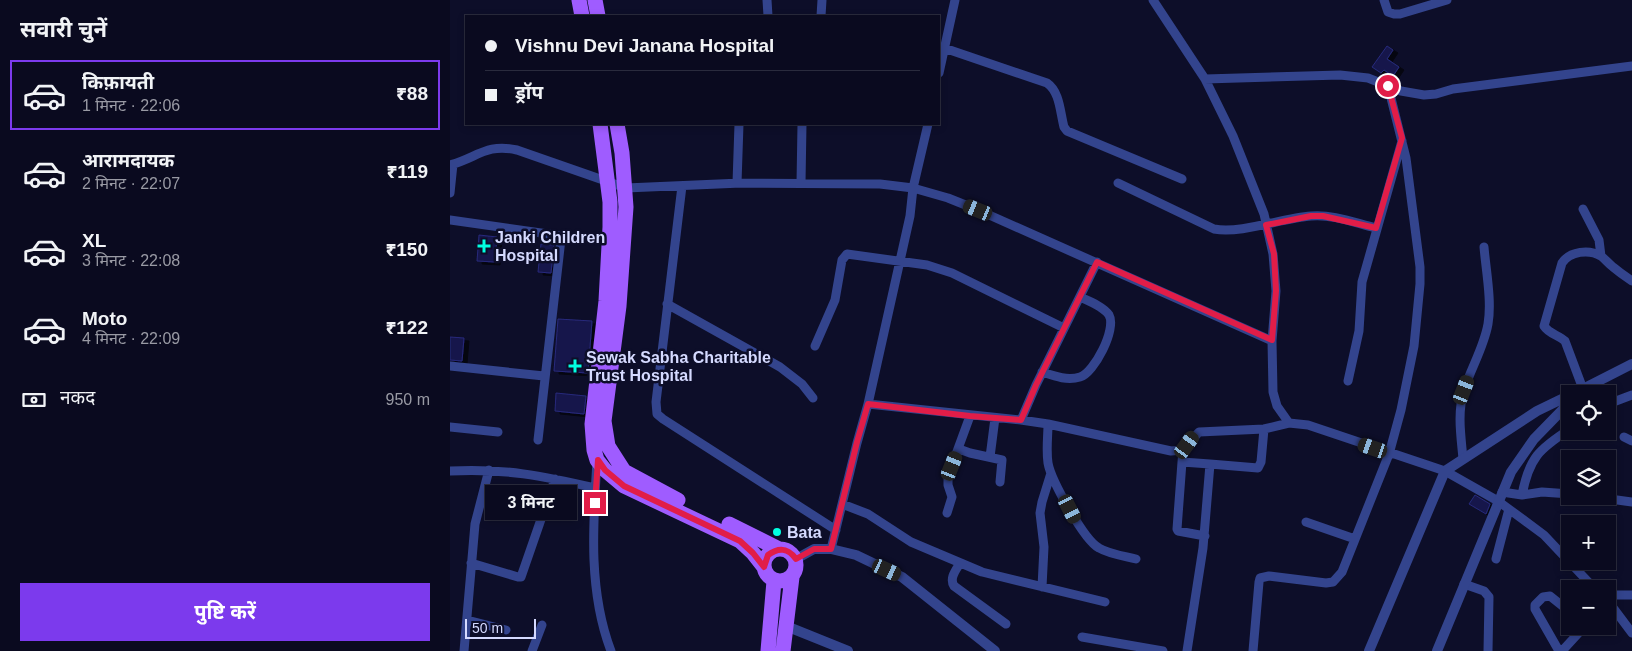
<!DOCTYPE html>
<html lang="hi">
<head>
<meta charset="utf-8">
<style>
	body { margin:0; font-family:Arial,"Noto Sans Devanagari",sans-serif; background:#131328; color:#f1f3f6; height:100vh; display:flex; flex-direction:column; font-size:19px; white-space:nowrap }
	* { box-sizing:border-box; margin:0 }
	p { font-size:16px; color:#999aa4 }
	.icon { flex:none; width:28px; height:28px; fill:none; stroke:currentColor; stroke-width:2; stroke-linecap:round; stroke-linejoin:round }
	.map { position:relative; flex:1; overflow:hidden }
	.panel { display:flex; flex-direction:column; background:#0a0a1f; width:450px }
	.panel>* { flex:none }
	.top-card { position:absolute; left:15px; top:15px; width:475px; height:110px; border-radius:0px; box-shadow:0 2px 8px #0003,0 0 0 1px #2a2b3d; display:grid; align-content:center; height:110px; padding:0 20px; background:#0a0a1f }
	.controls { position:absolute; left:1111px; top:385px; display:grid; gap:10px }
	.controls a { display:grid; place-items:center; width:55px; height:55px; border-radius:0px; background:#0a0a1f; box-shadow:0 2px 8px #0003,0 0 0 1px #2a2b3d; font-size:25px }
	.scale { position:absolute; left:15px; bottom:12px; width:71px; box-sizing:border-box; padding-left:5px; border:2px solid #d5daff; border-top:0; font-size:14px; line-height:18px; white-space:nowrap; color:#d5daff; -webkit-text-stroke:4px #0d0e29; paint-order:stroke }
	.end { position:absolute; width:22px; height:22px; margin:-11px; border:6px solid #e11d48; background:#fff; box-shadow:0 0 0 2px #fff }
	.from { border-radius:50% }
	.bubble { position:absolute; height:35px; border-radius:0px; background:#0a0a1f; box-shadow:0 2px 8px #0003,0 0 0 1px #2a2b3d; font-size:16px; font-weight:700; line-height:35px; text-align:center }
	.car { position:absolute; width:15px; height:30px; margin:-15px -8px; border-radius:6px; box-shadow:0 0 4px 1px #0007; background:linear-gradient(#222 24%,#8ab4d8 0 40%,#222 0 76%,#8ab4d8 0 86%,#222 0) }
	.top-card b { display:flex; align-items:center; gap:18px; height:48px; font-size:19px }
	.top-card b+b { border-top:1px solid #2a2b3d }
	.top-card i { width:12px; height:12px; background:#f1f3f6 }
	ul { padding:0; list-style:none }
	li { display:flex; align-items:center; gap:15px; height:70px; margin:0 10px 8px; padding:0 10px; border:2px solid transparent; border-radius:0px }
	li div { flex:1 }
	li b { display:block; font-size:19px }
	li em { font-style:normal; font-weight:700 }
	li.current { border-color:#7c3aed }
	li>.icon { width:45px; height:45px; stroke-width:1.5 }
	h2 { padding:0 20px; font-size:22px; line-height:60px }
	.pay { display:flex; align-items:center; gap:12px; height:55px; padding:0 20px; font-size:19px }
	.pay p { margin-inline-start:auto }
	.button { display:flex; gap:10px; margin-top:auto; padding:10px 20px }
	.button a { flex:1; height:58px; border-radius:0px; background:#7c3aed; color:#fff; font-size:20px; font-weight:700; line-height:58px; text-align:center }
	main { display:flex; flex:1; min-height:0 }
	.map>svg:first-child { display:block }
	.building { fill:#17184c; stroke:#27297b; filter:url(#shadow) }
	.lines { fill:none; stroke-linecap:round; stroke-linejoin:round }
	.minor { stroke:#33448d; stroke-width:9 }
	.tertiary { stroke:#33448d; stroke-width:10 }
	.primary { stroke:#9f5cff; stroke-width:15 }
	.route { stroke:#e11d48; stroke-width:6 }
	.poi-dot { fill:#01ffe1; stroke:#0d0e29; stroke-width:2 }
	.labels { text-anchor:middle; stroke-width:5; stroke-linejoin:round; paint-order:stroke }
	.poi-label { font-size:16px; font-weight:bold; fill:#d5daff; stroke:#0d0e29; text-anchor:start }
</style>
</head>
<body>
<main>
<section class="panel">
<h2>सवारी चुनें</h2>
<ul>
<li class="current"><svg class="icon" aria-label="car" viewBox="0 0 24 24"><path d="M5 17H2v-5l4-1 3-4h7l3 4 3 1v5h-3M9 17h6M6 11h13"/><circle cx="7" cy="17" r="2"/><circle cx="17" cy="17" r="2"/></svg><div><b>किफ़ायती</b><p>1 मिनट · 22:06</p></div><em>₹88</em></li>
<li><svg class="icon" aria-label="car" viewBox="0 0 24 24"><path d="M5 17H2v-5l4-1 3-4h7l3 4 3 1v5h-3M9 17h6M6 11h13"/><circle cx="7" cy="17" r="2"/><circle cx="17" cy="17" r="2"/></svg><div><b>आरामदायक</b><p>2 मिनट · 22:07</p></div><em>₹119</em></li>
<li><svg class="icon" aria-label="car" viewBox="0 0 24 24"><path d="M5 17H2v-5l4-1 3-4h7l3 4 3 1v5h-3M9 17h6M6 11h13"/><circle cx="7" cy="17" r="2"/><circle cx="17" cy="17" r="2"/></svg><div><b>XL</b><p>3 मिनट · 22:08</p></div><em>₹150</em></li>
<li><svg class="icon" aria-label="car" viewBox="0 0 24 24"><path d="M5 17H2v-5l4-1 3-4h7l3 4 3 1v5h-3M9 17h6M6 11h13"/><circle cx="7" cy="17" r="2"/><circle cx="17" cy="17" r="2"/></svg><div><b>Moto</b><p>4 मिनट · 22:09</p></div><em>₹122</em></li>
</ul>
<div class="pay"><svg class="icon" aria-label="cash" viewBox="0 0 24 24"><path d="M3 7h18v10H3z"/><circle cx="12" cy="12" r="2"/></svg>नकद<p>950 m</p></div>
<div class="button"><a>पुष्टि करें</a></div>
</section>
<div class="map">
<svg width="1182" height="651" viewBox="0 0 1182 651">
	<defs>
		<filter id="shadow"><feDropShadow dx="5" dy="3" stdDeviation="0" flood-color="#0009"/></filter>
	</defs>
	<rect width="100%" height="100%" fill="#0d0e29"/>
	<!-- building -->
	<path class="building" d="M937 46 943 50 937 59 949 67 943 76 934 70 931 73 922 67Z
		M29 235 47 237 45 262 27 261Z
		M91 244 104 245 101 273 88 272Z
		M108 319 142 321 138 373 104 371Z
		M0 337 14 338 12 361 0 360Z
		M106 393 136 396 134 414 105 411Z
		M1025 495 1040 504 1036 514 1019 504Z"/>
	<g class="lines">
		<!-- minor -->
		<path class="minor" d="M317 0 318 16
			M703 0 755 79 783 136 814 214 823 254 826 291 822 341 823 392 827 406 839 423
			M934 0 938 12 944 14H950L997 0
			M371 16 372 0
			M494 48 597 83C610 92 610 112 614 127L617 131 732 179
			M489 73 505 0
			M755 79 890 75 918 78 951 91 974 95 986 94 1003 89 1182 66
			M0 165C27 158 36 143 67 150L176 188 291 183 430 184 463 188 498 198 528 210 822 341
			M287 183 289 124
			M351 183 352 124
			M668 183 764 229C792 234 832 218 861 216 883 214 905 223 926 228
			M232 186 206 402 207 414 213 419 386 530
			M0 193 3 164
			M1133 209 1149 240 1151 256
			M0 220 105 235 109 236 111 239 88 440
			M217 304 330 367 352 384 363 398
			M365 346 385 300 392 260 397 254 477 265 502 273 614 328
			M0 366 94 376
			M592 372C604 376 617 381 630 377 644 373 667 329 659 315 654 307 639 301 630 297
			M898 381 909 331 912 282 952 141
			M1133 389 1115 341C1109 335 1099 334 1094 326L1112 263C1120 251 1139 249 1151 256 1155 259 1159 264 1163 267 1169 272 1176 277 1182 281
			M418 404 571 420 598 424 721 451 733 450 749 432 814 429 839 423 858 425 995 471 1048 501 1094 535 1145 589
			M1158 404 1182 395
			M571 420 586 385 647 262
			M598 424C598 436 596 450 598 463 601 480 634 540 649 548 659 554 674 556 686 559
			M0 427 48 432
			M1174 437 1182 441
			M509 449 520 453 552 460 550 482
			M733 450 732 462 760 464 753 548 737 651
			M540 457 545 418
			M1013 459C1011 436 1007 413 1014 390 1021 368 1034 347 1038 324 1042 301 1036 271 1034 247
			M147 461C143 524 138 591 161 651
			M732 462 727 529 728 531 755 536
			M760 464 808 468 811 462 814 429
			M0 471C53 468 94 476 145 488
			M1052 492 1072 495 1092 492 1120 494
			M1072 495C1079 458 1089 449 1120 429
			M1138 496 1182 502
			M392 504 418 514 461 542 532 572 655 602
			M497 513 502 497 498 485V476L520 416
			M856 522 905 539
			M381 549 407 443 418 404 460 216 463 188 478 124
			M1046 559 1059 509
			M21 563 68 577H71L105 479
			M510 563C506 570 499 578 504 586L556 624
			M1014 584 1034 591 1039 597 1038 651
			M592 587 594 547 590 513 592 502 601 473
			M1158 597 1164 595H1182
			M1158 601 1182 633
			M17 620 56 630
			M632 637 713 651
			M14 651 25 524 39 470
			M82 651 92 625
			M803 651 809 582 810 578 819 576 876 583 883 582 892 572 939 454 951 410 964 346 970 284V267L956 158 938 86
			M1109 651 1085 609V605L1093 597 1100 596 1120 612
			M1112 651 1135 626"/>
		<!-- tertiary -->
		<path class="tertiary" d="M1123 394 1182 364
			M346 559 364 549H381L406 555 452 577 545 651
			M336 626 398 651
			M919 651 995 471 1087 411 1120 395
			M987 651 1061 472 1084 439 1120 402"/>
		<!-- primary -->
		<path class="primary" d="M129 0 132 16
			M145 0 148 16
			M150 124 160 202V227L156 301 142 424 144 450 147 460 155 470 174 486 290 541 303 553 314 567
			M167 124 172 153 176 207 169 306 154 421 158 446 174 471 228 500
			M279 524 329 549
			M314 565a16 16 0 1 1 32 0a16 16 0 1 1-32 0Z
			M318 651 324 581
			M333 651 342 577"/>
	</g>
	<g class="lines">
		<!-- route -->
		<path class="route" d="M145 503 148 460 155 470 174 486 290 541 303 553 314 567 318 555C329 547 338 548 346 559L364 549H381L407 442 418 404 520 416 571 420 586 385 647 262 822 340 826 291 824 254 816 225 861 216H873L926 228 952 138 938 86"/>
	</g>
	<!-- markers -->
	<g class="poi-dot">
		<path d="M31.5 238.5h5v5h5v5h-5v5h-5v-5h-5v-5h5z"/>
		<path d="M122.5 358.5h5v5h5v5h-5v5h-5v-5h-5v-5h5z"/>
		<circle cx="327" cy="532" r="5"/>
	</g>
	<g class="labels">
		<!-- poi labels -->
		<g class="poi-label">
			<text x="45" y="243">Janki Children<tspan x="45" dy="18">Hospital</tspan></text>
			<text x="136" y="363">Sewak Sabha Charitable<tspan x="136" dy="18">Trust Hospital</tspan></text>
			<text x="337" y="538">Bata</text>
		</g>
	</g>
</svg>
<div class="controls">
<a><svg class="icon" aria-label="locate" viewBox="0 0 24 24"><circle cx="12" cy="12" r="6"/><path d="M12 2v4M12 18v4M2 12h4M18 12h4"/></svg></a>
<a><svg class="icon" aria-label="layers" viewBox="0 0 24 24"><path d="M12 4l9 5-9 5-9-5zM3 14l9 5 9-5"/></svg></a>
<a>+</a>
<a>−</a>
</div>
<div class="scale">50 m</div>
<i class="end from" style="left:938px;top:86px"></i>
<i class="end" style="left:145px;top:503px"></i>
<div class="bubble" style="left:35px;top:485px;width:92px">3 मिनट</div>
<i class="car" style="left:528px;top:210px;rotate:292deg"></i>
<i class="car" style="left:1014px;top:390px;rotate:21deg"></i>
<i class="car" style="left:737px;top:445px;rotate:36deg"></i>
<i class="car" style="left:923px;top:448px;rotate:289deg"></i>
<i class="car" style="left:502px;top:466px;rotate:22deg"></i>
<i class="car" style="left:620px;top:509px;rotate:153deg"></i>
<i class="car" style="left:437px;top:570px;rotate:115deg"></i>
<div class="top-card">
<b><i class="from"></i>Vishnu Devi Janana Hospital</b>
<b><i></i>ड्रॉप</b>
</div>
</div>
</main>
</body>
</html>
